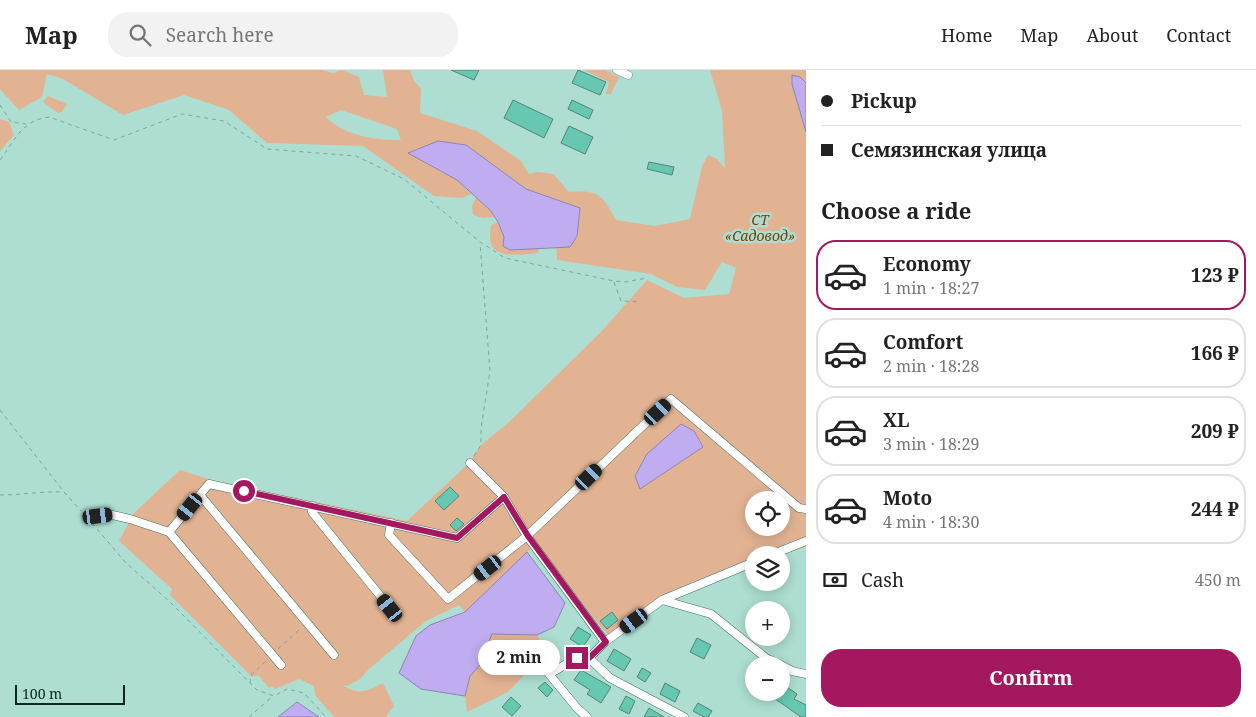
<!DOCTYPE html>
<html lang="en">
<head>
<meta charset="utf-8">
<style>
	body { margin:0; font-family:"Noto Serif",serif; background:#f2f2f2; color:#222; height:100vh; display:flex; flex-direction:column; font-size:19px; white-space:nowrap }
	* { box-sizing:border-box; margin:0 }
	p { font-size:16px; color:#767676 }
	.icon { flex:none; width:28px; height:28px; fill:none; stroke:currentColor; stroke-width:2; stroke-linecap:round; stroke-linejoin:round }
	.map { position:relative; flex:1; overflow:hidden }
	.sheet { display:flex; flex-direction:column; background:#fff; width:450px }
	.sheet>* { flex:none }
	.guide { display:grid; align-content:center; height:110px; padding:0 15px; background:#fff }
	.buttons { position:absolute; left:745px; top:421px; display:grid; gap:10px }
	.buttons a { display:grid; place-items:center; width:45px; height:45px; border-radius:50%; background:#fff; box-shadow:0 2px 12px #0003; font-size:25px }
	.scale { position:absolute; left:15px; bottom:12px; width:110px; box-sizing:border-box; padding-left:5px; border:2px solid #122621; border-top:0; font-size:14px; line-height:18px; white-space:nowrap; color:#122621; -webkit-text-stroke:4px #added1; paint-order:stroke }
	.end { position:absolute; width:22px; height:22px; margin:-11px; border:6px solid #a4185f; background:#fff; box-shadow:0 0 0 2px #fff }
	.from { border-radius:50% }
	.bubble { position:absolute; height:35px; border-radius:18px; background:#fff; box-shadow:0 2px 12px #0003; font-size:16px; font-weight:700; line-height:35px; text-align:center }
	.car { position:absolute; width:15px; height:30px; margin:-15px -8px; border-radius:6px; box-shadow:0 0 4px 1px #0007; background:linear-gradient(#222 24%,#8ab4d8 0 40%,#222 0 76%,#8ab4d8 0 86%,#222 0) }
	.guide b { display:flex; align-items:center; gap:18px; height:48px; font-size:19px }
	.guide b+b { border-top:1px solid #e0e0e0 }
	.guide i { width:12px; height:12px; background:#222 }
	ul { padding:0; list-style:none }
	li { display:flex; align-items:center; gap:15px; height:70px; margin:0 10px 8px; padding:0 5px; border:2px solid #e0e0e0; border-radius:20px }
	li div { flex:1 }
	li b { display:block; font-size:19px }
	li em { font-style:normal; font-weight:700 }
	li.active { border-color:#a4185f }
	li>.icon { width:45px; height:45px; stroke-width:1.5 }
	h2 { padding:0 15px; font-size:22px; line-height:60px }
	.pay { display:flex; align-items:center; gap:12px; height:55px; padding:0 15px; font-size:19px }
	.pay p { margin-inline-start:auto }
	.primary-button { display:flex; gap:10px; margin-top:auto; padding:10px 15px }
	.primary-button a { flex:1; height:58px; border-radius:20px; background:#a4185f; color:#fff; font-size:20px; font-weight:700; line-height:58px; text-align:center }
	header { display:flex; align-items:center; gap:30px; box-sizing:border-box; height:70px; padding:0 25px; background:#fff; border-bottom:1px solid #e0e0e0 }
	header strong { font-size:24px }
	nav { display:flex; gap:28px; margin-inline-start:auto; font-size:18px }
	.search { width:350px; height:45px; background:#f2f2f2; display:flex; align-items:center; gap:12px; box-sizing:border-box; padding:0 18px; border-radius:20px; color:#767676; font-size:19px }
	main { display:flex; flex:1; min-height:0 }
	.map>svg:first-child { display:block }
	.green { fill:#e2b392; fill-rule:evenodd }
	.water { fill:#c0adf1; stroke:#8c84b3 }
	.building { fill:#67c8b2; stroke:#548377 }
	.lines { fill:none; stroke-linecap:round; stroke-linejoin:round }
	.minor-casing { stroke:#427065; stroke-width:9 }
	.path { stroke:#7da59a; stroke-width:1; stroke-dasharray:4 4; stroke-linecap:butt }
	.minor { stroke:#fff; stroke-width:8 }
	.route { stroke:#a4185f; stroke-width:6 }
	.labels { text-anchor:middle; stroke-width:5; stroke-linejoin:round; paint-order:stroke }
	.park-label { font-size:14px; font-style:italic; fill:#7a3f05; stroke:#added1 }
</style>
</head>
<body>
<header>
<strong>Map</strong>
<div class="search"><svg class="icon" aria-label="search" viewBox="0 0 24 24"><circle cx="10" cy="10" r="6"/><path d="M15 15l6 6"/></svg>Search here</div>
<nav><a>Home</a><a>Map</a><a>About</a><a>Contact</a></nav>
</header>
<main>
<div class="map">
<svg width="806" height="647" viewBox="0 0 806 647">
	<rect width="100%" height="100%" fill="#added1"/>
	<!-- green -->
	<path class="green" d="M0 0H322L333 3 342 0 359 7 364 25 387 27 383 0H410L414 11 421 18 420 43 477 61 521 91 529 104 538 102 553 104 569 122C598 120 602 124 616 150L655 156 690 149 702 96 708 85 717 89 725 98 722 41 710 0H806V477L781 485H754V495L662 526 609 565 597 552 536 474 465 542 459 535 426 551 369 599 360 609 347 616 342 615C358 625 367 622 383 613L394 636 388 643 387 647H334L315 625 314 616 299 609 275 619 272 616 269 618 258 605 252 607 170 525 172 519 119 471 134 443 180 400 215 411 407 451 469 393 481 375 508 353 601 262 647 210 684 228 729 224 736 198 722 192 705 220 677 217 651 204 557 190 556 177H570L580 138 526 119 466 75 409 83 457 110 471 124 462 128 434 126 363 76 267 73 229 40 184 25 123 45 63 9 47 4 42 27 19 40 0 19ZM341 40 397 59 401 70C375 70 345 66 326 47ZM754 430H781V458H754Z
		M584 0H605L619 7 611 24H606L609 12Z
		M48 26 67 34 62 42 58 43 43 32Z
		M0 49 9 52 14 65 0 81Z
		M476 128 490 140 494 147 483 148 473 145 472 136Z
		M498 152 504 167 503 175 510 180 539 178 538 183C513 185 484 192 491 155Z
		M492 564 537 565 546 582 508 622 467 642 465 626 470 606 480 595Z"/>
	<!-- water -->
	<path class="water" d="M792 5 800 7 806 13V62L792 14Z
		M438 71 466 75 526 119 580 138 577 166 570 177 510 180 503 176 504 167 498 152 490 140 457 110 408 83Z
		M681 354 694 361 703 377 640 419 635 406 647 384Z
		M527 482 565 533 554 557 537 565 492 564 480 595 470 606 465 626 421 619 399 603 416 566 430 555 465 542Z
		M297 632 319 647H278Z"/>
	<!-- building -->
	<path class="building" d="M451 0H479L474 10Z
		M578 0 606 12 600 25 572 13Z
		M513 30 553 49 544 68 504 48Z
		M572 30 593 40 589 49 568 39Z
		M569 56 593 67 585 84 561 73Z
		M649 92 674 97 672 105 647 99Z
		M450 417 459 426 444 440 435 431Z
		M457 448 464 454 456 461 450 455Z
		M612 542 618 550 607 559 600 551Z
		M578 557 591 565 583 577 570 569Z
		M697 568 711 575 704 589 690 582Z
		M614 579 631 589 624 601 607 591Z
		M642 598 651 603 645 612 637 607Z
		M581 600 611 617 601 633 587 624 590 620 574 610Z
		M545 612 553 620 547 627 538 618Z
		M665 613 680 621 675 632 660 624Z
		M781 613 797 624 794 629 806 635V647H801L774 628 778 622H781Z
		M626 626 635 631 629 644 619 639Z
		M511 627 521 636 512 646 502 637Z
		M698 633 712 641 708 647H704L693 641Z
		M649 638 664 647H644Z"/>
	<g class="lines">
		<!-- minor casing -->
		<g class="minor-casing">
			<path id="minor" d="M617 0 628 5
				M470 393 504 427 527 466 605 572
				M200 425 334 585
				M313 436 312 442 390 538
				M87 447 108 444 130 449 169 462 209 414 457 468 504 427
				M391 453 389 465 448 529 527 466 671 329 799 438 806 439
				M169 462 281 595
				M771 485 806 471
				M662 530 711 544 766 588 781 595
				M589 588 605 572 662 530 754 492
				M589 588 610 608 684 647
				M781 595 792 601 806 604
				M587 647 577 638 549 604 577 588H589"/>
		</g>
		<!-- path -->
		<path class="path" d="M0 35 11 52 26 54
			M0 90C15 70 22 50 49 47L114 70 182 44 224 51 267 79 356 86 404 109 480 172 505 188 614 211 625 212 647 208
			M614 212 621 231 640 232
			M0 340 64 422 81 441
			M474 386 481 375V358L490 301 480 173
			M0 425C22 425 43 421 64 422
			M92 453 125 492 169 531 257 620 274 626 287 619 304 623 326 647
			M278 579 301 558
			M250 613 251 605 266 591
			M249 647 273 626"/>
		<!-- minor -->
		<use href="#minor" class="minor"/>
	</g>
	<g class="lines">
		<!-- route -->
		<path class="route" d="M244 421 457 468 504 427 528 466 606 572 589 588H577"/>
	</g>
	<g class="labels">
		<!-- park labels -->
		<g class="park-label">
			<text x="760" y="155">СТ<tspan x="760" dy="16">«Садовод»</tspan></text>
		</g>
	</g>
</svg>
<div class="buttons">
<a><svg class="icon" aria-label="locate" viewBox="0 0 24 24"><circle cx="12" cy="12" r="6"/><path d="M12 2v4M12 18v4M2 12h4M18 12h4"/></svg></a>
<a><svg class="icon" aria-label="layers" viewBox="0 0 24 24"><path d="M12 4l9 5-9 5-9-5zM3 14l9 5 9-5"/></svg></a>
<a>+</a>
<a>−</a>
</div>
<div class="scale">100 m</div>
<i class="end from" style="left:244px;top:421px"></i>
<i class="end" style="left:577px;top:588px"></i>
<div class="bubble" style="left:478px;top:570px;width:82px">2 min</div>
<i class="car" style="left:658px;top:342px;rotate:47deg"></i>
<i class="car" style="left:589px;top:407px;rotate:46deg"></i>
<i class="car" style="left:190px;top:437px;rotate:219deg"></i>
<i class="car" style="left:98px;top:446px;rotate:83deg"></i>
<i class="car" style="left:488px;top:498px;rotate:232deg"></i>
<i class="car" style="left:390px;top:538px;rotate:321deg"></i>
<i class="car" style="left:634px;top:551px;rotate:234deg"></i>
</div>
<section class="sheet">
<div class="guide">
<b><i class="from"></i>Pickup</b>
<b><i></i>Семязинская улица</b>
</div>
<h2>Choose a ride</h2>
<ul>
<li class="active"><svg class="icon" aria-label="car" viewBox="0 0 24 24"><path d="M5 17H2v-5l4-1 3-4h7l3 4 3 1v5h-3M9 17h6M6 11h13"/><circle cx="7" cy="17" r="2"/><circle cx="17" cy="17" r="2"/></svg><div><b>Economy</b><p>1 min · 18:27</p></div><em>123 ₽</em></li>
<li><svg class="icon" aria-label="car" viewBox="0 0 24 24"><path d="M5 17H2v-5l4-1 3-4h7l3 4 3 1v5h-3M9 17h6M6 11h13"/><circle cx="7" cy="17" r="2"/><circle cx="17" cy="17" r="2"/></svg><div><b>Comfort</b><p>2 min · 18:28</p></div><em>166 ₽</em></li>
<li><svg class="icon" aria-label="car" viewBox="0 0 24 24"><path d="M5 17H2v-5l4-1 3-4h7l3 4 3 1v5h-3M9 17h6M6 11h13"/><circle cx="7" cy="17" r="2"/><circle cx="17" cy="17" r="2"/></svg><div><b>XL</b><p>3 min · 18:29</p></div><em>209 ₽</em></li>
<li><svg class="icon" aria-label="car" viewBox="0 0 24 24"><path d="M5 17H2v-5l4-1 3-4h7l3 4 3 1v5h-3M9 17h6M6 11h13"/><circle cx="7" cy="17" r="2"/><circle cx="17" cy="17" r="2"/></svg><div><b>Moto</b><p>4 min · 18:30</p></div><em>244 ₽</em></li>
</ul>
<div class="pay"><svg class="icon" aria-label="cash" viewBox="0 0 24 24"><path d="M3 7h18v10H3z"/><circle cx="12" cy="12" r="2"/></svg>Cash<p>450 m</p></div>
<div class="primary-button"><a>Confirm</a></div>
</section>
</main>
</body>
</html>
